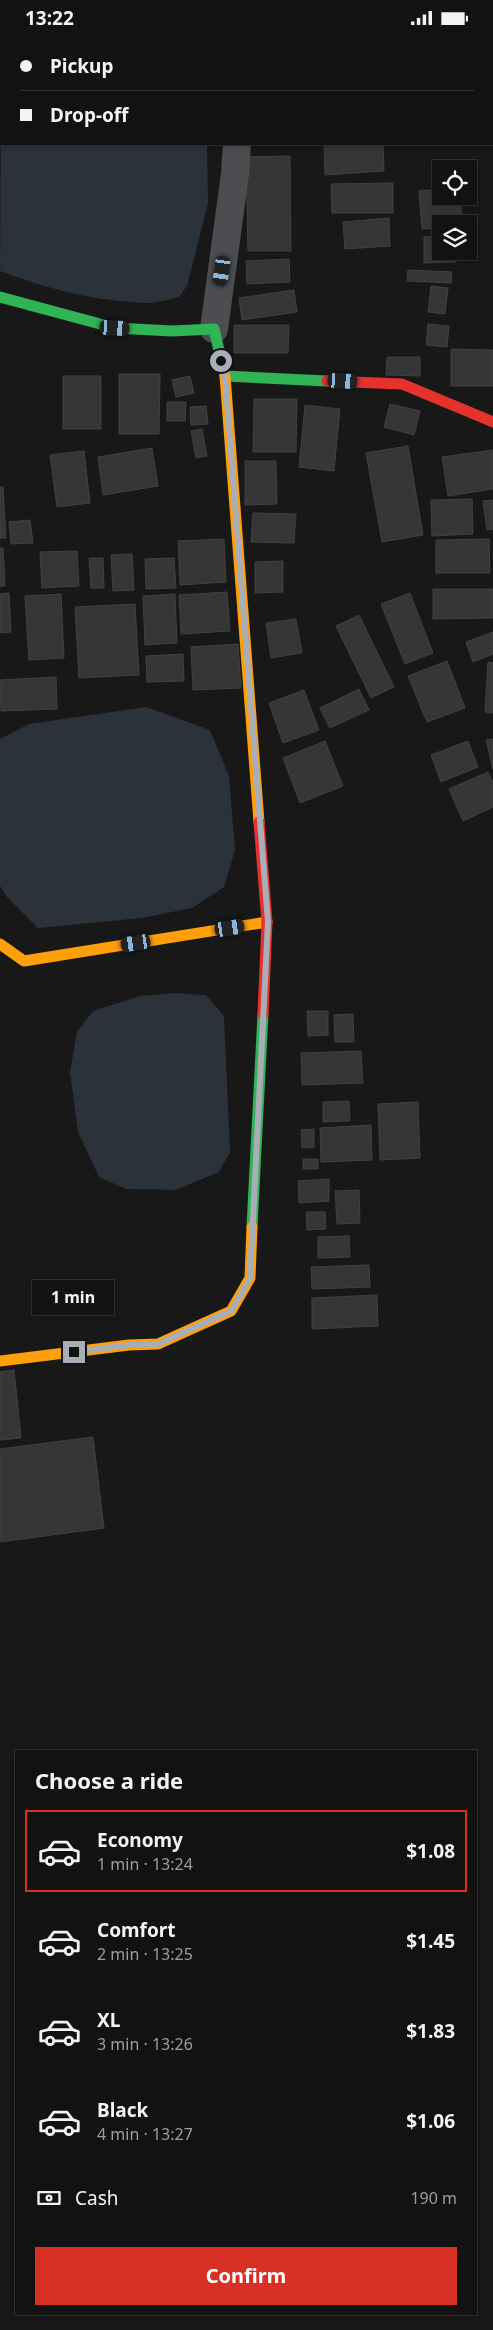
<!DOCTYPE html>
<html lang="en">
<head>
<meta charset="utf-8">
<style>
	body { margin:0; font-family:"Noto Sans",sans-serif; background:#1b1b1b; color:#f1f3f6; height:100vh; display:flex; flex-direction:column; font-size:19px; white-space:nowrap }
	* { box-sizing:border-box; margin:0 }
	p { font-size:16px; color:#9c9e9f }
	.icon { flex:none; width:28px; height:28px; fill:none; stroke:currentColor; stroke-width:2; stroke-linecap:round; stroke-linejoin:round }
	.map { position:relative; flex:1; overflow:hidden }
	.details { position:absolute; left:15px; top:1715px; width:462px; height:565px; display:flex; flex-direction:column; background:#121212; border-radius:0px; box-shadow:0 2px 8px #0003,0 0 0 1px #313232 }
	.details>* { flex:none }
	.banner { position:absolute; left:0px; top:0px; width:494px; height:110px; box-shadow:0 2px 8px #0003,0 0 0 1px #313232; display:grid; align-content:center; height:110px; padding:0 20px; background:#121212 }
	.tools { position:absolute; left:432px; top:125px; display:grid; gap:10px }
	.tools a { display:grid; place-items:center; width:45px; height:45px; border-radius:0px; background:#121212; box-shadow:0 2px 8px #0003,0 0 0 1px #313232; font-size:25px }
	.end { position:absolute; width:22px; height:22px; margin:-11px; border:6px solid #a9adb8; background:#111; box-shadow:0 0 0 2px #111 }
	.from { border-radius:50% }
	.bubble { position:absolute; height:35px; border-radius:0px; background:#121212; box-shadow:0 2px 8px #0003,0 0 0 1px #313232; font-size:16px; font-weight:700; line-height:35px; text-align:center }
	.car { position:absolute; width:15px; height:30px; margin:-15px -8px; border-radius:6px; box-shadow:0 0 4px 1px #0007; background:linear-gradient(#222 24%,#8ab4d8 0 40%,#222 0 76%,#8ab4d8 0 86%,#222 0) }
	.banner b { display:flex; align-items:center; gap:18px; height:48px; font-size:19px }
	.banner b+b { border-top:1px solid #313232 }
	.banner i { width:12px; height:12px; background:#f1f3f6 }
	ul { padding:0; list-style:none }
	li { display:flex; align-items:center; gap:15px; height:82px; margin:0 10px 8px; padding:0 10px; border:2px solid transparent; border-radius:0px }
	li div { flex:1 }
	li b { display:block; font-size:19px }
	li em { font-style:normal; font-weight:700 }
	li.selected { border-color:#d93025 }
	li>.icon { width:45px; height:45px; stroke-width:1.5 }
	h2 { padding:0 20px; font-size:22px; line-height:60px }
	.pay { display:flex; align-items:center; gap:12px; height:55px; padding:0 20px; font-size:19px }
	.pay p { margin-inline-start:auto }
	.action { display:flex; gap:10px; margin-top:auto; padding:10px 20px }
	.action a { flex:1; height:58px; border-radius:0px; background:#d93025; color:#fff; font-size:20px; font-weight:700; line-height:58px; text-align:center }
	.status { display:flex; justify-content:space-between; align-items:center; height:35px; padding:0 25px; background:#121212; direction:ltr }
	.status svg { height:14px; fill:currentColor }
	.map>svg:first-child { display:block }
	.water { fill:#2b323a }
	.building { fill:#363637; stroke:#404144 }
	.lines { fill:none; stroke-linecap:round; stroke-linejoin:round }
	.street { stroke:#4c4d51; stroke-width:28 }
	.fast { stroke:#30b455; stroke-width:11 }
	.slow { stroke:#ff9f0a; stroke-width:11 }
	.jam { stroke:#e5322d; stroke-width:11 }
	.route { stroke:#a9adb8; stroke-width:6 }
</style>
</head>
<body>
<div class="status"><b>13:22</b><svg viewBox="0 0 49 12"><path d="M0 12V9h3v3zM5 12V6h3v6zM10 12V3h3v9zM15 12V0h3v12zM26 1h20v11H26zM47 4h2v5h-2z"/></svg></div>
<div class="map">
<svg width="493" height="2295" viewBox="0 0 493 2295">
	<rect width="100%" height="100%" fill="#181818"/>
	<!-- water -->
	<path class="water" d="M1 62V109H207L208 168 187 251 179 262C170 264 159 268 149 268 99 267 47 254 0 236Z
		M146 672 210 695 229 741 235 815 224 852 192 873 142 883 38 893 7 862 0 851V704L29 689Z
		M174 958 206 960 224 981 230 1117 219 1137 176 1155 126 1154 99 1142 78 1097 70 1037 77 997 93 976 140 961Z"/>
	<!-- building -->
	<path class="building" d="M2 0H50V1H2Z
		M66 0H121V1H66Z
		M304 0H391V1H305Z
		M324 109H383L384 136 325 140Z
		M290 121 291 216H248L246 122Z
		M393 148V178H332L331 149Z
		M441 154V161H460L463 189H441V193L422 194 419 156Z
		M389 183 390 211 345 214 343 187Z
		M441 201V216H456V227L424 228V202Z
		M289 224 290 247 247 249 246 226Z
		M408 235 452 237 451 248 407 246Z
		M431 251 448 253 445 279 428 277Z
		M294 255 297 277 242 285 239 263Z
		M428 289 449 291 447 312 426 310Z
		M234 290H289L288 318H234Z
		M451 314 493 315V351H451Z
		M387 322H420V341L386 340Z
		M119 339H160L159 399H119Z
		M63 341H101V394H63Z
		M190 341 194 358 176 362 172 345Z
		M254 364H297L296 417H253Z
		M167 367H186L185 386H167Z
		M390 369 420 376 414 400 384 392Z
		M305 370 340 374 334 436 299 432Z
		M206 371 208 389 191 390 190 372Z
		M202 394 207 421 196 423 191 396Z
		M408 411 423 500 382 507 366 418Z
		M152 413 158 451 103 460 98 422Z
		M493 415V454L448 461 442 422Z
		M84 416 90 468 57 472 50 420Z
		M245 426H276L277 469 245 470Z
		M0 452H3L6 503H0Z
		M472 464 473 499 432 501 431 465Z
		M493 465V494L487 495 483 466Z
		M253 478 296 479 294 508 251 507Z
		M30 485 33 508 11 509 9 487Z
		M224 504 226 547 180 550 178 506Z
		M489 504 490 538H436V505Z
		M0 513H3L5 551H0Z
		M77 516 79 551 42 553 40 517Z
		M132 519 134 555 113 556 111 520Z
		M89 523H103L104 553H91Z
		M174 523 176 553 146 554 145 524Z
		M283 526V557L255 558V527Z
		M433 554H493V583L433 584Z
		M227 557 230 596 181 599 179 560Z
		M9 558 11 597 0 598V559Z
		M410 558 433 618 405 629 381 569Z
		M61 559 64 623 29 625 25 561Z
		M175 559 177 608 145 610 143 561Z
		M135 569 139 640 79 643 75 572Z
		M359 580 394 652 371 663 336 591Z
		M296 584 302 618 271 623 266 588Z
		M493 597V619L473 627 466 607Z
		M238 609 241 653 193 655 191 612Z
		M183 619 184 646 147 647 146 621Z
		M447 626 465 673 427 687 408 641Z
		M488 627 493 628V678L485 677Z
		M56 642 57 674 1 676 0 645Z
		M359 654 369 675 330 693 320 673Z
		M304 655 319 695 283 708 269 668Z
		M493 704V734L486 705Z
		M325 706 343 751 300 768 283 723Z
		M468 706 478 732 441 747 431 720Z
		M488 737 493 748V772L463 786 449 754Z
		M307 976H328V1000L308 1001Z
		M353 979 354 1007H335L334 980Z
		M361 1016 363 1048 302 1050 301 1018Z
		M349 1066 350 1086 323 1087V1067Z
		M418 1067 420 1123 380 1125 378 1069Z
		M371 1090 372 1125 321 1127 320 1093Z
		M314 1094V1112L302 1113 301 1095Z
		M303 1124H318V1134H303Z
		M329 1144V1166L299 1168 298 1146Z
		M359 1155 360 1188 337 1189 335 1156Z
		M306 1177H325L326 1194 307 1195Z
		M349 1201 350 1222 318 1223V1202Z
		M369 1230 370 1252 312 1254 311 1232Z
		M377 1260 378 1291 312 1294V1263Z
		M14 1335 21 1403 0 1405V1337Z
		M93 1402 104 1493 0 1507V1414Z"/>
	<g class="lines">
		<!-- street -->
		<path class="street" d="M242 1V0
			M214 294 235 139 237 109"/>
		<!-- fast -->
		<path class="fast" d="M0 262 115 293 172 296 214 294 225 341 327 346
			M252 1192 263 979"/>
		<!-- slow -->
		<path class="slow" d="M225 341 259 787
			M0 909 24 926 267 887
			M0 1326 129 1310 158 1309 231 1276 250 1243 252 1192"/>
		<!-- jam -->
		<path class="jam" d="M327 346 402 349 493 387
			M259 787 267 887 263 979"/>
	</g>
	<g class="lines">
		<!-- route -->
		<path class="route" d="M74 1317 129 1310 158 1309 231 1276 250 1243 268 887 225 341 221 326"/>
	</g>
</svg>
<div class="tools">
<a><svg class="icon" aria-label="locate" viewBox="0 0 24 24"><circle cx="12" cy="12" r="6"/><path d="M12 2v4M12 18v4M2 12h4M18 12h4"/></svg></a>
<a><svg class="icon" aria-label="layers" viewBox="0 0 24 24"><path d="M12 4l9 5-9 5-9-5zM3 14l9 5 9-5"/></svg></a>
</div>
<i class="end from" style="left:221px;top:326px"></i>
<i class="end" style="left:74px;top:1317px"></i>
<div class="bubble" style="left:32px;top:1245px;width:82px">1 min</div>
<i class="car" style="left:222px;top:236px;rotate:188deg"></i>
<i class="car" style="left:115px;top:293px;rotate:93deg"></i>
<i class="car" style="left:343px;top:346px;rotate:93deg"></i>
<i class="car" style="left:230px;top:893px;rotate:81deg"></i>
<i class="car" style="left:136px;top:908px;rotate:261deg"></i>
<div class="banner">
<b><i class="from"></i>Pickup</b>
<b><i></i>Drop-off</b>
</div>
<section class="details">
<h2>Choose a ride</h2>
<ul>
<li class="selected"><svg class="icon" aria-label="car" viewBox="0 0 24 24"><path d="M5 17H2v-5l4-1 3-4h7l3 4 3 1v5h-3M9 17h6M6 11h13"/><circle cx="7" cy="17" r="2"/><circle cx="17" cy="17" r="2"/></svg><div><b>Economy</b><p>1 min · 13:24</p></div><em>$1.08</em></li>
<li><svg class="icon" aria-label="car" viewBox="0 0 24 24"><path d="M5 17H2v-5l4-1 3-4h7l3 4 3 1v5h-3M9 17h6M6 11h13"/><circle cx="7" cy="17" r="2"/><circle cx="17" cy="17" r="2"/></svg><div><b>Comfort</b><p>2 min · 13:25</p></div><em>$1.45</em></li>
<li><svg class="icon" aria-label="car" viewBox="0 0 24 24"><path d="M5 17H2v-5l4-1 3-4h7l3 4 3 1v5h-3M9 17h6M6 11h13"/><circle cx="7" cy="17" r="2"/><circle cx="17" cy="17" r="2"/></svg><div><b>XL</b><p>3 min · 13:26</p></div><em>$1.83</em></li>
<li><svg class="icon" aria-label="car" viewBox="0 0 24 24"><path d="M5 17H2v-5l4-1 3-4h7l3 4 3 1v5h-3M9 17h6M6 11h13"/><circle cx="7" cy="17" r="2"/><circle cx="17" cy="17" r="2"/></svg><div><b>Black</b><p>4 min · 13:27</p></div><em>$1.06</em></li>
</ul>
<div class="pay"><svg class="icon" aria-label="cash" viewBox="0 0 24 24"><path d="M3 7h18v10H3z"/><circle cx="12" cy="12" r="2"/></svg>Cash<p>190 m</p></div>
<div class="action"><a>Confirm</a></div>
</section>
</div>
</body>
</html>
